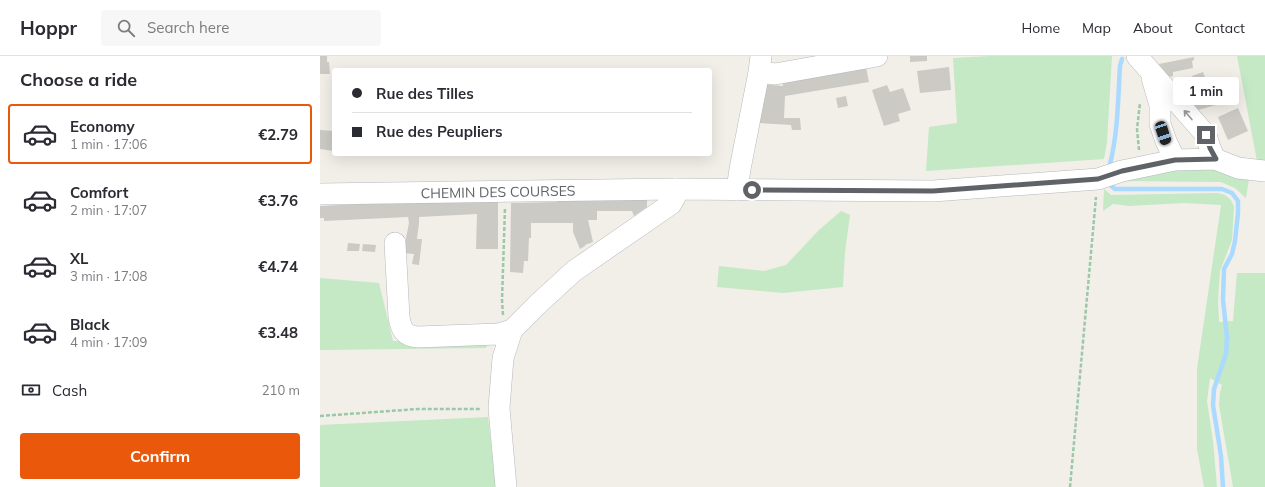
<!DOCTYPE html>
<html lang="en">
<head>
<meta charset="utf-8">
<style>
	body { margin:0; font-family:Mulish,sans-serif; background:#f7f7f7; color:#2b2b33; height:100vh; display:flex; flex-direction:column; font-size:15px; white-space:nowrap }
	* { box-sizing:border-box; margin:0 }
	p { font-size:13px; color:#7c7c81 }
	.icon { flex:none; width:22px; height:22px; fill:none; stroke:currentColor; stroke-width:2; stroke-linecap:round; stroke-linejoin:round }
	.map { position:relative; flex:1; overflow:hidden }
	.panel { display:flex; flex-direction:column; background:#fff; width:320px }
	.panel>* { flex:none }
	.guide { position:absolute; left:12px; top:12px; width:380px; height:88px; border-radius:4px; box-shadow:0 4px 16px #0002; display:grid; align-content:center; height:88px; padding:0 20px; background:#fff }
	.end { position:absolute; width:18px; height:18px; margin:-9px; border:5px solid #5f6368; background:#fff; box-shadow:0 0 0 2px #fff }
	.from { border-radius:50% }
	.bubble { position:absolute; height:28px; border-radius:4px; background:#fff; box-shadow:0 4px 16px #0002; font-size:13px; font-weight:700; line-height:28px; text-align:center }
	.car { position:absolute; width:12px; height:24px; margin:-12px -6px; border-radius:5px; box-shadow:0 0 3px 1px #0007; background:linear-gradient(#222 24%,#8ab4d8 0 40%,#222 0 76%,#8ab4d8 0 86%,#222 0) }
	.guide b { display:flex; align-items:center; gap:14px; height:38px; font-size:15px }
	.guide b+b { border-top:1px solid #e1e1e2 }
	.guide i { width:10px; height:10px; background:#2b2b33 }
	ul { padding:0; list-style:none }
	li { display:flex; align-items:center; gap:12px; height:60px; margin:0 8px 6px; padding:0 12px; border:2px solid transparent; border-radius:4px }
	li div { flex:1 }
	li b { display:block; font-size:15px }
	li em { font-style:normal; font-weight:700 }
	li.current { border-color:#ea580c }
	li>.icon { width:36px; height:36px; stroke-width:1.5 }
	h2 { padding:0 20px; font-size:18px; line-height:48px }
	.pay { display:flex; align-items:center; gap:10px; height:44px; padding:0 20px; font-size:15px }
	.pay p { margin-inline-start:auto }
	.cta { display:flex; gap:8px; margin-top:auto; padding:8px 20px }
	.cta a { flex:1; height:46px; border-radius:4px; background:#ea580c; color:#fff; font-size:16px; font-weight:700; line-height:46px; text-align:center }
	header { display:flex; align-items:center; gap:24px; box-sizing:border-box; height:56px; padding:0 20px; background:#fff; border-bottom:1px solid #e1e1e2 }
	header strong { font-size:19px }
	nav { display:flex; gap:22px; margin-inline-start:auto; font-size:14px }
	.search { width:280px; height:36px; background:#f7f7f7; display:flex; align-items:center; gap:10px; box-sizing:border-box; padding:0 14px; border-radius:4px; color:#7c7c81; font-size:15px }
	main { display:flex; flex:1; min-height:0 }
	.map>svg:first-child { display:block }
	.green { fill:#c5e8c5 }
	.lines { fill:none; stroke-linecap:round; stroke-linejoin:round }
	.stream { stroke:#aadaff; stroke-width:4.5 }
	.building { fill:#cccac5 }
	.minor-casing { stroke:#b5b8bc; stroke-width:22 }
	.path { stroke:#9cc7a9; stroke-width:2.5; stroke-dasharray:4 2; stroke-linecap:butt }
	.minor { stroke:#fff; stroke-width:21 }
	.oneway { stroke:#979a9d }
	.route { stroke:#5f6368; stroke-width:5 }
	.labels { text-anchor:middle; stroke-width:3; stroke-linejoin:round; paint-order:stroke }
	.street-label { font-size:14px; fill:#5f6368; stroke:#fff }
</style>
</head>
<body>
<header>
<strong>Hoppr</strong>
<div class="search"><svg class="icon" aria-label="search" viewBox="0 0 24 24"><circle cx="10" cy="10" r="6"/><path d="M15 15l6 6"/></svg>Search here</div>
<nav><a>Home</a><a>Map</a><a>About</a><a>Contact</a></nav>
</header>
<main>
<section class="panel">
<h2>Choose a ride</h2>
<ul>
<li class="current"><svg class="icon" aria-label="car" viewBox="0 0 24 24"><path d="M5 17H2v-5l4-1 3-4h7l3 4 3 1v5h-3M9 17h6M6 11h13"/><circle cx="7" cy="17" r="2"/><circle cx="17" cy="17" r="2"/></svg><div><b>Economy</b><p>1 min · 17:06</p></div><em>€2.79</em></li>
<li><svg class="icon" aria-label="car" viewBox="0 0 24 24"><path d="M5 17H2v-5l4-1 3-4h7l3 4 3 1v5h-3M9 17h6M6 11h13"/><circle cx="7" cy="17" r="2"/><circle cx="17" cy="17" r="2"/></svg><div><b>Comfort</b><p>2 min · 17:07</p></div><em>€3.76</em></li>
<li><svg class="icon" aria-label="car" viewBox="0 0 24 24"><path d="M5 17H2v-5l4-1 3-4h7l3 4 3 1v5h-3M9 17h6M6 11h13"/><circle cx="7" cy="17" r="2"/><circle cx="17" cy="17" r="2"/></svg><div><b>XL</b><p>3 min · 17:08</p></div><em>€4.74</em></li>
<li><svg class="icon" aria-label="car" viewBox="0 0 24 24"><path d="M5 17H2v-5l4-1 3-4h7l3 4 3 1v5h-3M9 17h6M6 11h13"/><circle cx="7" cy="17" r="2"/><circle cx="17" cy="17" r="2"/></svg><div><b>Black</b><p>4 min · 17:09</p></div><em>€3.48</em></li>
</ul>
<div class="pay"><svg class="icon" aria-label="cash" viewBox="0 0 24 24"><path d="M3 7h18v10H3z"/><circle cx="12" cy="12" r="2"/></svg>Cash<p>210 m</p></div>
<div class="cta"><a>Confirm</a></div>
</section>
<div class="map">
<svg width="945" height="431" viewBox="0 0 945 431">
	<rect width="100%" height="100%" fill="#f1efe8"/>
	<!-- green -->
	<path class="green" d="M670 0H792L787 86 784 103 606 115 609 71 637 67 633 2Z
		M917 0H945V104L937 105Z
		M890 111 929 123 926 142 915 132 901 126 798 125 818 118Z
		M784 133 791 139 898 137 905 139 911 144 914 151 912 184 900 215 898 244 899 266 913 265 917 217H945V431H913L899 349 900 337 902 329 890 322 887 345 893 385 897 431H884L877 393V313L901 149 864 147 809 150 793 148 783 155Z
		M521 155 530 159 525 196 523 231 463 237 397 231 399 210 444 215 466 209 499 174Z
		M0 222 59 227 73 285 168 286 166 292 0 294Z
		M168 361 176 431H0V369Z"/>
	<g class="lines">
		<!-- stream -->
		<path class="stream" d="M790 108C798 76 798 43 800 10L802 3
			M789 128 795 133H902L912 137 918 145V157L915 185 912 198 904 213 903 244 907 281 906 298 894 333 893 349 901 400 903 431"/>
	</g>
	<!-- building -->
	<path class="building" d="M0 0H7V6H9L10 18H0Z
		M590 0H607V5L590 6Z
		M874 1V4L872 5 873 12 853 16V20L848 21 839 8Z
		M545 6 549 26 465 40 464 62H480L481 74H472L471 69 438 67 442 28 463 30 461 20Z
		M629 11 631 34 600 37 597 15Z
		M883 16 896 49 878 54 869 43 865 34 876 30 872 20Z
		M567 29 570 36 583 32 591 54 578 58 580 65 564 70 552 34Z
		M526 40 528 50 518 52 516 42Z
		M918 52 928 75 908 84 898 61Z
		M0 74 14 75V95L0 93Z
		M327 141V151L314 160 312 155H277V164H268L273 186 265 189V190L260 193 253 176V167H211V182H209L208 205H204L203 217 190 216 191 147 237 146V142Z
		M157 142 178 143V193H156L157 158 99 161V167L97 183H102L99 209 92 208 94 198 83 197 89 167 88 161 4 165V162H0V150Z
		M28 187 40 188 39 195H27Z
		M43 188 56 189 55 196 42 195Z"/>
	<g class="lines">
		<!-- minor casing -->
		<g class="minor-casing">
			<path id="minor" d="M817 0 886 79 890 92 895 103
				M439 16 455 18 557 0
				M832 22 840 49V68L846 85 855 104
				M417 134 420 113 439 16 441 0
				M0 138 355 133 613 135 778 123 802 115 855 104 895 103 918 112 945 115
				M75 187 79 261C81 273 84 280 98 281L178 278 192 274
				M186 431 179 352 183 302 192 274 219 247 254 215 351 148 355 141V133"/>
		</g>
		<!-- path -->
		<path class="path" d="M819 94 817 73 820 47
			M183 259 182 244 185 152
			M0 360 98 353H161
			M750 431 776 141"/>
		<!-- minor -->
		<use href="#minor" class="minor"/>
	</g>
	<!-- one-way arrows -->
	<defs><path id="oneway-shaft" d="M-6 0H5M1.5-3L5.5 0L1.5 3" fill="none" stroke-width="1.6" stroke-linecap="round" stroke-linejoin="round"/></defs>
	<use class="oneway" href="#oneway-shaft" transform="translate(868 59) rotate(-131)"/>
	<g class="lines">
		<!-- route -->
		<path class="route" d="M432 134 613 135 778 123 802 115 855 104 896 103 890 92 886 79"/>
	</g>
	<g class="labels">
		<!-- street labels -->
		<g class="street-label">
			<text transform="translate(178 136) rotate(-1)" y="5">CHEMIN DES COURSES</text>
		</g>
	</g>
</svg>
<i class="end from" style="left:432px;top:134px"></i>
<i class="end" style="left:886px;top:79px"></i>
<div class="bubble" style="left:853px;top:21px;width:66px">1 min</div>
<i class="car" style="left:843px;top:77px;rotate:162deg"></i>
<div class="guide">
<b><i class="from"></i>Rue des Tilles</b>
<b><i></i>Rue des Peupliers</b>
</div>
</div>
</main>
</body>
</html>
